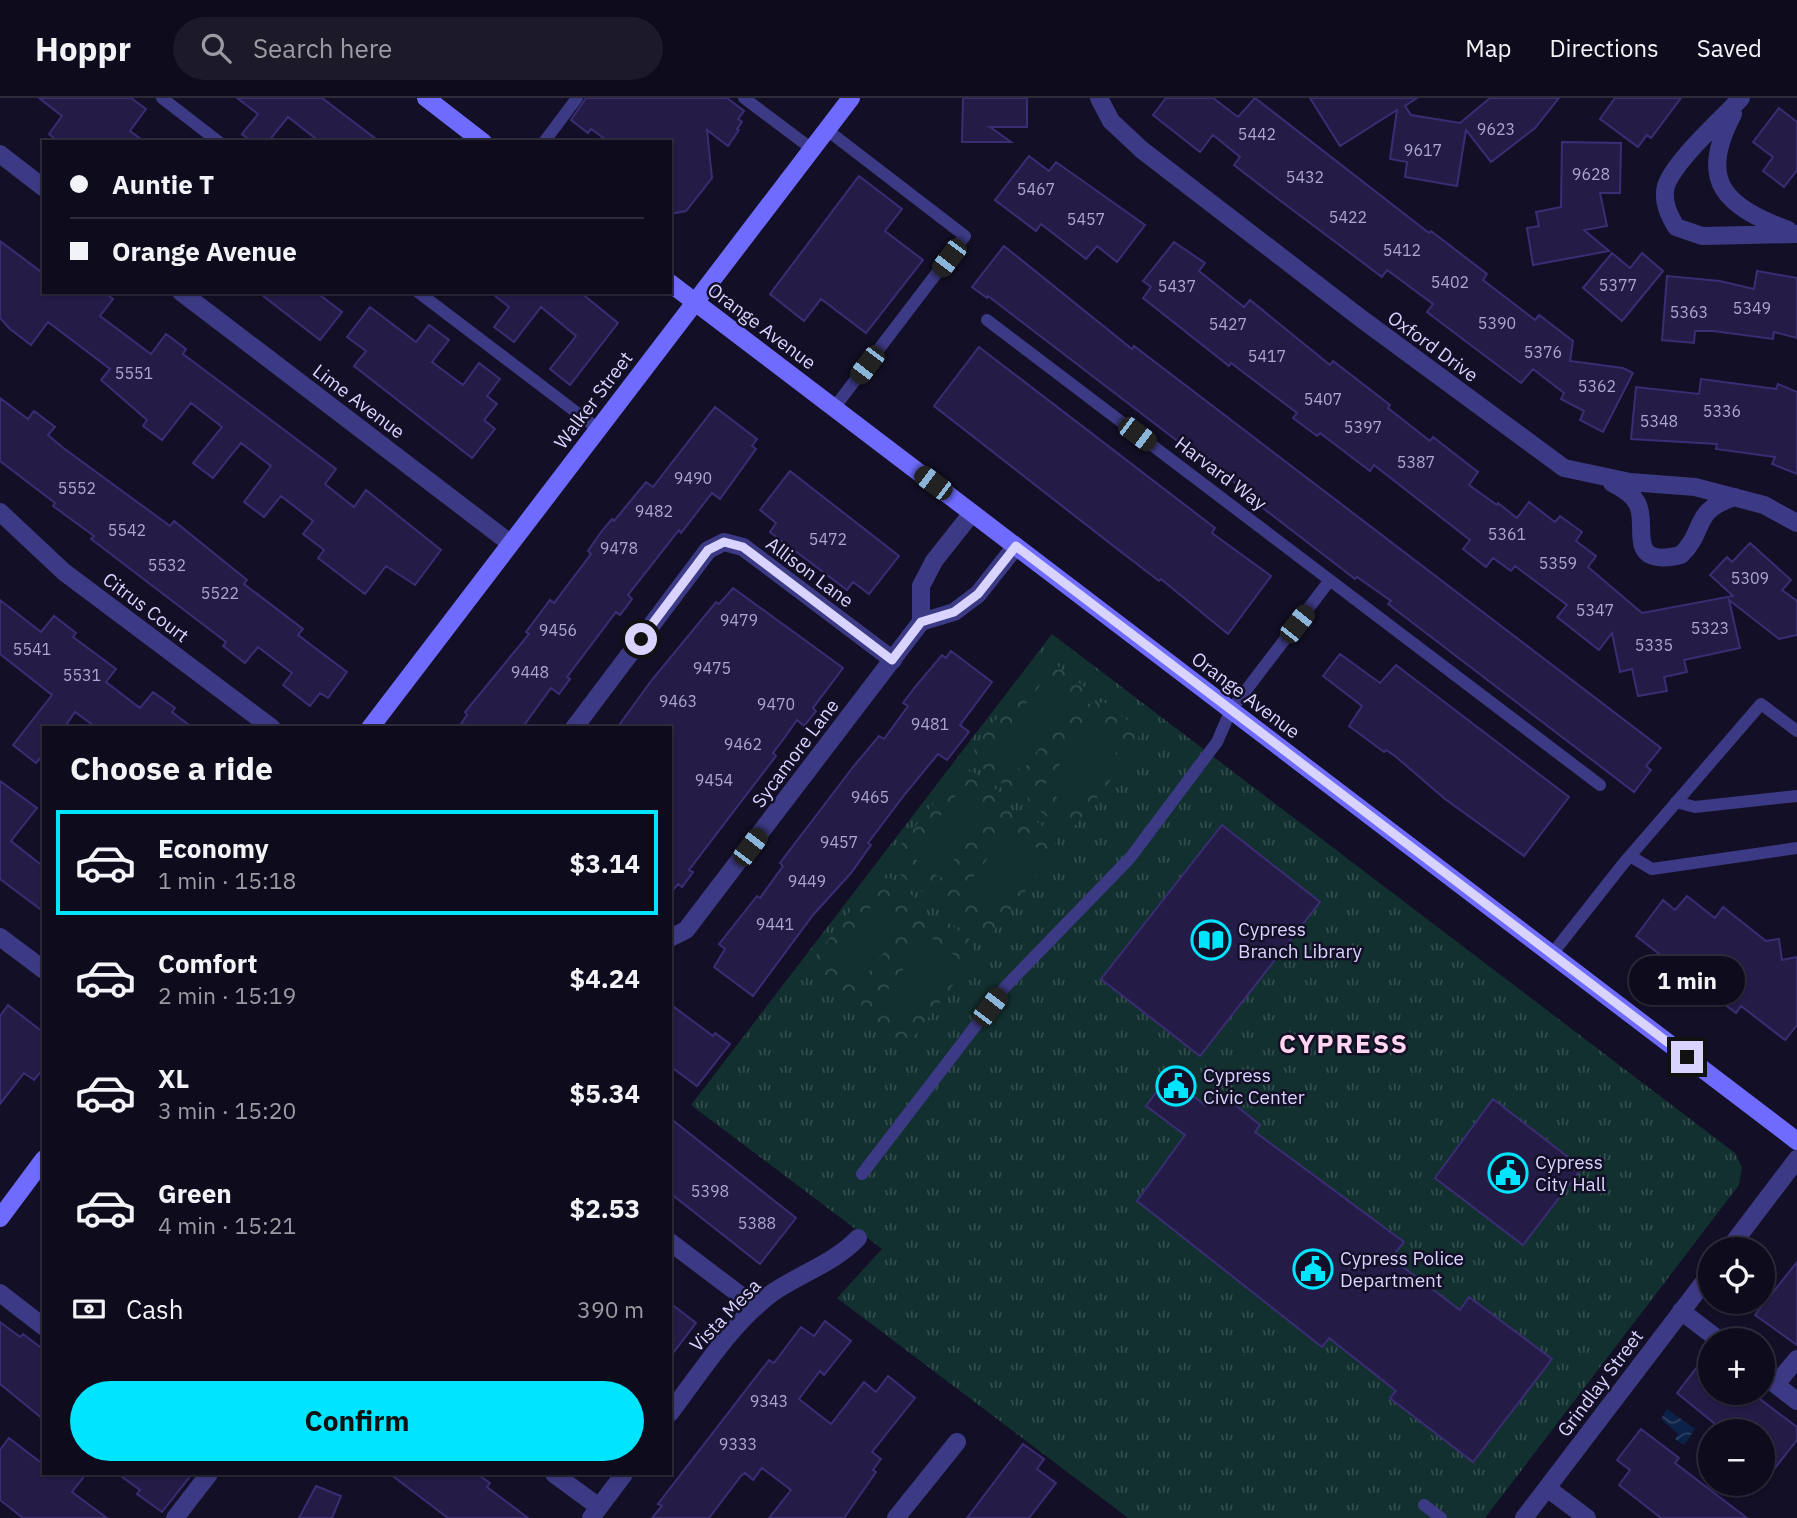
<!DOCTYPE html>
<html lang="en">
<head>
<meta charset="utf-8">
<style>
	body { margin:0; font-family:"IBM Plex Sans",sans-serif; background:#1c1929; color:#f1f3f6; height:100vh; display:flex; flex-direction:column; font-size:26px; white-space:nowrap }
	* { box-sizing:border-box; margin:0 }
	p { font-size:23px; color:#9b9ba3 }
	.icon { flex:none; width:38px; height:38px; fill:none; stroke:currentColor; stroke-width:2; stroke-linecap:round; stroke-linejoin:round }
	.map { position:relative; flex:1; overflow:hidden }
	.details { position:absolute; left:42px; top:628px; width:630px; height:749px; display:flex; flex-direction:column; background:#0e0b1c; border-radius:0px; box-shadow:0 2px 5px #0004,0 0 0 2px #2e2b3b }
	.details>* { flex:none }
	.top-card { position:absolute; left:42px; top:42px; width:630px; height:154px; border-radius:0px; box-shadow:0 2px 5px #0004,0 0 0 2px #2e2b3b; display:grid; align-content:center; height:154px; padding:0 28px; background:#0e0b1c }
	.buttons { position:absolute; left:1698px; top:1139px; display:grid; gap:14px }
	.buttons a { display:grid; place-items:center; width:77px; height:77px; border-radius:50%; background:#0e0b1c; box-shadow:0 2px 5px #0004,0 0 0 2px #2e2b3b; font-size:35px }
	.end { position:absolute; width:32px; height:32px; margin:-16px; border:9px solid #d9d4ff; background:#111; box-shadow:0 0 0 4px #111 }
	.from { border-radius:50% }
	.bubble { position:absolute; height:49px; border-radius:24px; background:#0e0b1c; box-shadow:0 2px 5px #0004,0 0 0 2px #2e2b3b; font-size:23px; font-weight:700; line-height:49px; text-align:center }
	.car { position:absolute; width:21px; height:42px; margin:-21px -10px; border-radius:9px; box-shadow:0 0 5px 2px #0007; background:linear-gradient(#222 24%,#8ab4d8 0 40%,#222 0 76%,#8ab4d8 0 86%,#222 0) }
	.top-card b { display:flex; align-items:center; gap:24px; height:66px; font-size:26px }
	.top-card b+b { border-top:2px solid #2e2b3b }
	.top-card i { width:18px; height:18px; background:#f1f3f6 }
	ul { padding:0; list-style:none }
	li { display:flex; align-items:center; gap:21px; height:105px; margin:0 14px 10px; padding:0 14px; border:4px solid transparent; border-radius:0px }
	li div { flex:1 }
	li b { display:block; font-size:26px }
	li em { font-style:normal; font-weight:700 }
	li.active { border-color:#00e5ff }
	li>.icon { width:63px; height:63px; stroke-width:1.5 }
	h2 { padding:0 28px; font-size:32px; line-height:84px }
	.pay { display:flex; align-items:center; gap:18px; height:77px; padding:0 28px; font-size:26px }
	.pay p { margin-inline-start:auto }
	.action { display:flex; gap:14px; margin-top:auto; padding:14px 28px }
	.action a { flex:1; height:80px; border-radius:42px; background:#00e5ff; color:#111; font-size:28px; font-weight:700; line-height:80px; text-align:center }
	header { display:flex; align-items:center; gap:42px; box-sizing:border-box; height:98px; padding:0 35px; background:#0e0b1c; border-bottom:2px solid #2e2b3b }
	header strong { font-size:33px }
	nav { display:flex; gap:38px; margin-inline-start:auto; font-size:24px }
	.search { width:490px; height:63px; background:#1c1929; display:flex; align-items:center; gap:18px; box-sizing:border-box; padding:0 24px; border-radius:38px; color:#9b9ba3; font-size:26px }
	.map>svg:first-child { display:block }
	.grass { fill:url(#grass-tufts) }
	.forest { fill:url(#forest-crowns) }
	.pitch { fill:#12302f }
	.water { fill:url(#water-waves) }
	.building { fill:#241b47; stroke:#3b2d73; stroke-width:2 }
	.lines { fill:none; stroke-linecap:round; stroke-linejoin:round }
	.lane { stroke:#3d3a85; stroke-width:12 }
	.street { stroke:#3d3a85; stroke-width:18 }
	.secondary { stroke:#6f6bff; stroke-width:18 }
	.route { stroke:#d9d4ff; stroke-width:9 }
	.labels { text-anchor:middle; stroke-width:5; stroke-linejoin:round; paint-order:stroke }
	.number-label { font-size:16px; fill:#aca6d1 }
	.street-label { font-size:19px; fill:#d9d4ff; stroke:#130f26 }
	.poi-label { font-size:19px; fill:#d9d4ff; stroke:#130f26; text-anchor:start }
	.district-label { font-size:26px; font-weight:bold; letter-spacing:2px; fill:#ffd6f0; stroke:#130f26 }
</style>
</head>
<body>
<header>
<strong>Hoppr</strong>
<div class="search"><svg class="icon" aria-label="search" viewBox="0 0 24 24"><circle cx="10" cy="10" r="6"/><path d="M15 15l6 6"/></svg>Search here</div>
<nav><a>Map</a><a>Directions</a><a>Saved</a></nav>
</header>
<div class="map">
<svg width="1797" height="1420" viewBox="0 0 1797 1420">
	<defs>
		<pattern id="grass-tufts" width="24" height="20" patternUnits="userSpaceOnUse" patternTransform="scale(1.75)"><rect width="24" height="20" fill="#12302f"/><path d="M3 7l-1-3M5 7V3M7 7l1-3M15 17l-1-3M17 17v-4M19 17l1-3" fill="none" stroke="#344d4e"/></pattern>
		<pattern id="forest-crowns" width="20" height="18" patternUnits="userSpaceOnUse" patternTransform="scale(1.75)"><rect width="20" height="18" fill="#12302f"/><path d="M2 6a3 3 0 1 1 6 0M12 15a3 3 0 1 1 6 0" fill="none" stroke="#344d4e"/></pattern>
		<pattern id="water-waves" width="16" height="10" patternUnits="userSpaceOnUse" patternTransform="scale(1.75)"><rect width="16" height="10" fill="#0c2248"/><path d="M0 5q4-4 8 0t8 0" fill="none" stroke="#2f4163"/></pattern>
	</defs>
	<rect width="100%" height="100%" fill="#130f26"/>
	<!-- grass -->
	<path class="grass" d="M1052 536 1735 1055 1742 1069 1739 1087 1485 1420H1128L837 1200 882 1151 691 1007Z"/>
	<!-- forest -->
	<path class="forest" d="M1054 565 1088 592 1089 606 1104 604 1138 631 1139 645 1076 727 1061 729 1029 705 1025 689 1010 691 977 666 974 649 1038 568Z
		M972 673 1005 698 1008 713 1022 712 1055 738 1056 754 992 835 978 838 946 812 943 797 928 798 895 773 892 758 957 675Z
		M890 780 923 806 925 821 940 818 973 844 974 859 912 941 896 944 863 919 861 904 846 906 812 880 811 864 874 782Z"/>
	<!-- pitch -->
	<path class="pitch" d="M1042 585 1072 608 1022 673 992 650Z
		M1093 623 1123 646 1073 711 1043 689Z
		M960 692 990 715 940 780 910 757Z
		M1011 730 1041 753 991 818 961 795Z
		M878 800 908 823 858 888 828 864Z
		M929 838 959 861 908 925 879 903Z"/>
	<!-- water -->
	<path class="water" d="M1667 1311 1695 1331 1684 1347 1675 1341 1678 1336 1661 1321Z"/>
	<!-- building -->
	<path class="building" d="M39 0H131L146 11 130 33 145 44H59L49 36 62 18Z
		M237 0H322L380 44H320L288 19 268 44H252L242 36 258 16Z
		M586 0H727L744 13 738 21 742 24 737 31 739 32 728 48 707 32 712 80 686 113 670 116V44H609L591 31 588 35 571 22Z
		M963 0H1027V29H990L1011 44H962Z
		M1166 0H1213L1238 19 1255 0 1429 135 1431 133 1487 176 1483 182 1535 222 1539 217 1573 243 1570 263 1623 270 1633 275 1603 334 1580 322 1584 313 1561 301 1564 295 1533 271 1521 285 1427 214 1433 206 1387 172 1382 179 1278 101 1234 67 1240 59 1213 37 1200 54 1153 17Z
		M1310 0H1417L1405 8 1411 17 1460 25 1490 0H1559L1535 30 1491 64 1466 32 1457 88 1405 79 1407 64 1390 61 1397 12 1340 48Z
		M1615 0H1681L1651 40 1647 37 1638 49 1600 21Z
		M1779 10 1797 24V72L1784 89 1763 73 1773 59 1753 44Z
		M1562 44 1621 45 1620 95H1600L1607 128 1584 132 1609 153 1533 167 1527 130 1539 128 1536 114 1561 109Z
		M1029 58 1049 73 1056 64 1145 127 1117 164 1097 148 1086 161 1041 126 1036 133 995 102Z
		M859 78 902 111 885 133 923 162 866 235 821 201 804 223 770 196Z
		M0 143 44 176V194H104L113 201 100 218 151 256 166 236 186 251 183 256 336 371 325 386 354 409 366 392 441 452 415 487 386 468 365 496 318 460 324 452 303 436 313 423 281 398 264 419 244 404 271 368 241 345 213 380 193 365 222 329 191 305 162 342 143 328 147 322 101 282 110 271 48 224 31 247 10 231 0 220Z
		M1174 144 1205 165 1199 173 1244 209 1250 202 1330 267 1333 263 1390 307 1388 310 1430 343 1433 339 1478 374 1469 387 1497 407 1498 405 1517 420 1529 404 1555 424 1560 418 1582 434 1576 443 1596 458 1588 469 1642 515 1733 498 1710 477 1727 459 1732 464 1750 445 1791 482 1782 492 1797 503V537L1779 541 1729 502 1740 550 1684 562 1687 574 1664 579 1667 593 1638 598 1632 571 1620 574 1612 535 1599 552 1557 519 1567 507 1515 468 1511 473 1493 460 1486 469 1463 451 1470 442 1374 367 1370 373 1320 335 1317 338 1293 320 1297 315 1231 265 1229 268 1143 200 1151 189 1143 183Z
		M1004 148 1132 251 1134 248 1661 650 1646 668 1651 672 1634 694 1388 506 1391 503 1357 479 1355 481 1246 397 1248 395 1215 369 1214 371 988 198 987 200 972 189Z
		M1612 155 1630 170 1642 155 1663 173 1622 223 1583 190Z
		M1757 173 1797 180V240L1774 234 1773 241 1713 233H1695L1694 245 1662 242 1667 178 1720 183 1754 191Z
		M258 194H316L342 214 320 242Z
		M490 194H580L618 225 570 287 550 271 576 238 541 209 514 244 494 229 509 209Z
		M370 209 416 244 429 227 449 242 432 264 463 287 479 265 500 281 487 298 497 306 484 322 495 331 472 360 354 268 366 253 347 239Z
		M979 249 1215 430 1212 435 1271 478 1228 536 1161 481 1159 483 1107 443 934 308Z
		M1701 281 1776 291 1778 286 1797 294V376L1772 366 1775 359 1716 351 1717 346 1631 341 1636 289 1699 296Z
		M0 300 28 321 34 313 55 329 48 337 62 349 170 428 174 423 247 482 244 486 303 531 298 537 347 574 328 600 320 595 310 608 283 587 292 575 258 549 245 565 223 548 226 544 91 441 94 438 53 408 55 405 0 363Z
		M715 309 757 341 752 348 756 351 720 401 712 395 681 435 679 432 628 497 632 501 620 517 616 514 567 579 570 581 559 596 551 590 522 630H458L467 617 465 614 529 536 526 534 550 502 554 505 591 456 588 453 601 434 612 421 614 423 646 384 653 389Z
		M790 373 899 458 869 496 853 484 847 492 770 434 776 425 760 412Z
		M733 490 843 570 813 610 816 613 804 628 797 622 785 639 773 655 776 658 689 772 693 774 682 789 678 786 670 796V630H617L651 583 716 504 719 506Z
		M0 502 41 534 54 518 76 535 73 539 116 571 106 584 140 610 153 594 175 610 172 614 193 630H97L75 614 64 630H44V656L36 665 13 647 52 597 0 556Z
		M951 553 992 584 960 627 969 634 947 662 938 656 905 696 868 745 871 747 851 775 813 817 753 898 714 869 725 851 719 846 757 798 760 800 783 768 780 765 853 669 879 638 884 641 908 608 903 605 915 589 942 557 946 560Z
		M1340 556 1380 585 1396 567 1569 699 1524 758 1445 701 1395 658 1386 652 1384 654 1349 628 1362 608 1323 578Z
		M0 683 37 710 11 743 44 769V814L0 781Z
		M1222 727 1320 804 1200 958 1101 881Z
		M1687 798 1715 820 1723 809 1766 843 1779 841 1782 862 1797 859V927L1785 942 1741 908 1736 915 1636 838 1663 802 1675 812Z
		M670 906 713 938 715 935 730 946 697 988 670 968Z
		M8 907 44 935V970L34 982 24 975 0 1006V918Z
		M1174 983 1206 1008 1217 992 1260 1027 1255 1034 1404 1144 1391 1160 1460 1212 1469 1199 1552 1261 1473 1364 1390 1300 1396 1293 1329 1240 1322 1249 1137 1103 1185 1037 1146 1008 1161 988 1167 993Z
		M1493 1001 1582 1070 1523 1147 1435 1080Z
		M670 1020 796 1120 760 1166 670 1095Z
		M1797 1164V1247L1755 1217Z
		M670 1205 696 1225 670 1259Z
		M825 1223 851 1243 824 1277 820 1273 799 1301 831 1326 864 1284 876 1294 888 1278 915 1300 872 1354 881 1361 873 1372 876 1374 844 1420H769L791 1392 762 1370 753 1382 745 1375 741 1378 709 1420H652L662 1408 658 1406 769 1262 774 1265 801 1229 814 1238Z
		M0 1224 20 1239 23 1236 44 1252V1322L0 1286Z
		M1698 1268 1710 1277V1295H1752L1797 1329V1342L1775 1370 1762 1360V1334H1725L1677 1295Z
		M1641 1331 1679 1360 1675 1365 1747 1420H1661L1619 1387 1630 1372 1617 1362Z
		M9 1340 44 1367V1376H86L72 1394 107 1420H23L0 1402V1352Z
		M1023 1346 1044 1361 1037 1371 1056 1385 1029 1420H967Z
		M118 1376H192L162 1414 137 1396 140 1392Z
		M390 1376H477L490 1385 487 1389 528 1420H448Z
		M316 1388 341 1398 332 1420H299Z"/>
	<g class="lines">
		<!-- lane -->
		<path class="lane" d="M162 0 219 44
			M744 0 812 51
			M827 32 965 138 834 310
			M544 44 577 0
			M418 194 597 330
			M987 222 1600 687
			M1676 704 1695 709 1797 698
			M1630 758 1652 771 1797 750
			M1552 856 1623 766 1761 606 1797 633
			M862 1076 1006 888 1130 760 1217 644 1231 612 1330 482
			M1424 1407 1441 1420"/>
		<!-- street -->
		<path class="street" d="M1099 0 1111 23 1142 52 1363 222 1564 370 1630 384 1695 389 1764 407 1797 425
			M1741 0C1722 21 1674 63 1666 88 1662 103 1669 117 1676 129L1702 138 1797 136
			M1733 16C1697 84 1725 108 1788 132
			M0 56 44 90
			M181 194 510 445
			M1612 385C1622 390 1633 396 1638 407 1648 430 1625 470 1681 457 1707 431 1691 413 1735 399
			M0 414 64 474 272 630
			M921 524V488L934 463 972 415
			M574 630 708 452 724 444 743 449 893 562
			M0 839 44 872
			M670 840 686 832 921 524 954 514 978 496 1016 448
			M670 1144 756 1209
			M1728 1152 1797 1061
			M0 1195 44 1229
			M1681 1213 1719 1242
			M1762 1276 1797 1303
			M1776 1286 1797 1261
			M670 1315C701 1274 731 1226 772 1195 801 1175 833 1166 858 1140
			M554 1376 599 1409
			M1547 1390 1587 1420
			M175 1420 209 1376
			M591 1420 624 1376
			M896 1420 957 1344
			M1524 1420 1710 1176"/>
		<!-- secondary -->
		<path class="secondary" d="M426 0 483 44
			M670 185 1797 1043
			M370 630 851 0
			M0 1120 44 1061"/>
	</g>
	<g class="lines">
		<!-- route -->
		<path class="route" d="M641 541 708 452 724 444 743 449 892 562 921 524 954 514 978 496 1016 448 1687 959"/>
	</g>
	<!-- icons -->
	<defs>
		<g id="library-ring" transform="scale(2.0125)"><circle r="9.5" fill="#130f26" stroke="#00e5ff" stroke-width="1.5"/><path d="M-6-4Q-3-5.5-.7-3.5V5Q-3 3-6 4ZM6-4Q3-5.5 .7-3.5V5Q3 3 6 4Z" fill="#00e5ff"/></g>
		<g id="civic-ring" transform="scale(2.0125)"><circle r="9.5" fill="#130f26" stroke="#00e5ff" stroke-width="1.5"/><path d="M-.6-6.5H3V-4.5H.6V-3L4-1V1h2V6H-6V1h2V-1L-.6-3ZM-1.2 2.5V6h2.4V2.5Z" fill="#00e5ff"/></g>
	</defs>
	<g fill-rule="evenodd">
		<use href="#library-ring" x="1211" y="842"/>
		<use href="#civic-ring" x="1176" y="988"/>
		<use href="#civic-ring" x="1508" y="1075"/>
		<use href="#civic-ring" x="1313" y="1171"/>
	</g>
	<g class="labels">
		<!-- number labels -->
		<g class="number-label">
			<text x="1496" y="37">9623</text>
			<text x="1257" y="42">5442</text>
			<text x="1423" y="58">9617</text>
			<text x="1591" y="82">9628</text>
			<text x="1305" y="85">5432</text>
			<text x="1036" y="97">5467</text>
			<text x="1348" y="125">5422</text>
			<text x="1086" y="127">5457</text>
			<text x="1402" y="158">5412</text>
			<text x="1450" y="190">5402</text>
			<text x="1618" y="193">5377</text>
			<text x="1177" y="194">5437</text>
			<text x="1752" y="216">5349</text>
			<text x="1689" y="220">5363</text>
			<text x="1497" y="231">5390</text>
			<text x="1228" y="232">5427</text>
			<text x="1543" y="260">5376</text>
			<text x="1267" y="264">5417</text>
			<text x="134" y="281">5551</text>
			<text x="1597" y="294">5362</text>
			<text x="1323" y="307">5407</text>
			<text x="1722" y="319">5336</text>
			<text x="1659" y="329">5348</text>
			<text x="1363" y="335">5397</text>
			<text x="1416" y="370">5387</text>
			<text x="693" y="386">9490</text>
			<text x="77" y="396">5552</text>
			<text x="654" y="419">9482</text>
			<text x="127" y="438">5542</text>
			<text x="1507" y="442">5361</text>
			<text x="828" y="447">5472</text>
			<text x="619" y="456">9478</text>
			<text x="1558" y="471">5359</text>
			<text x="167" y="473">5532</text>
			<text x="1750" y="486">5309</text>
			<text x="220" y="501">5522</text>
			<text x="1595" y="518">5347</text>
			<text x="739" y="528">9479</text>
			<text x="1710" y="536">5323</text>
			<text x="558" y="538">9456</text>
			<text x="1654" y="553">5335</text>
			<text x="32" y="557">5541</text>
			<text x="712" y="576">9475</text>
			<text x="530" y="580">9448</text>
			<text x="82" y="583">5531</text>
			<text x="678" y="609">9463</text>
			<text x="776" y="612">9470</text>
			<text x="930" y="632">9481</text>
			<text x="743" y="652">9462</text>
			<text x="714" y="688">9454</text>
			<text x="870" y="705">9465</text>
			<text x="839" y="750">9457</text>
			<text x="807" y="789">9449</text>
			<text x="775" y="832">9441</text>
			<text x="710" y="1099">5398</text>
			<text x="757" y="1131">5388</text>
			<text x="769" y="1309">9343</text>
			<text x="738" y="1352">9333</text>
		</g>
		<!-- street labels -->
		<g class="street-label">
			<text transform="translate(762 228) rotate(37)" y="7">Orange Avenue</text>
			<text transform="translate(1433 248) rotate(36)" y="7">Oxford Drive</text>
			<text transform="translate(593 302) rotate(-53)" y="7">Walker Street</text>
			<text transform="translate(359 303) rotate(37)" y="7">Lime Avenue</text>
			<text transform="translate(1221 375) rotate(37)" y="7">Harvard Way</text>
			<text transform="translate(810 474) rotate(37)" y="7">Allison Lane</text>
			<text transform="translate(146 509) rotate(37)" y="7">Citrus Court</text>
			<text transform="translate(1246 597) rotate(37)" y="7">Orange Avenue</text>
			<text transform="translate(795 655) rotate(-53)" y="7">Sycamore Lane</text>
			<text transform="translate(725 1217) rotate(-46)" y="7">Vista Mesa</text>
			<text transform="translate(1600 1285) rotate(-53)" y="7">Grindlay Street</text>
		</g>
		<!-- poi labels -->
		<g class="poi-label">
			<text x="1238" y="838">Cypress<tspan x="1238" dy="22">Branch Library</tspan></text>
			<text x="1203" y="984">Cypress<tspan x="1203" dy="22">Civic Center</tspan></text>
			<text x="1535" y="1071">Cypress<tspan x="1535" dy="22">City Hall</tspan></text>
			<text x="1340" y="1167">Cypress Police<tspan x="1340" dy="22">Department</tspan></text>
		</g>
		<!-- district labels -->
		<g class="district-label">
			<text x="1344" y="955">CYPRESS</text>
		</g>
	</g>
</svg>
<div class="buttons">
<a><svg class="icon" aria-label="locate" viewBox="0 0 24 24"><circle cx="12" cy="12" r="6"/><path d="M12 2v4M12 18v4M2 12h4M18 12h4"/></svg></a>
<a>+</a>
<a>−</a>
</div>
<i class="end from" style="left:641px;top:541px"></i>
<i class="end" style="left:1687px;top:959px"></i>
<div class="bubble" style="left:1629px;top:858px;width:116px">1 min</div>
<i class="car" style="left:949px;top:160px;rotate:217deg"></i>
<i class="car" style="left:867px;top:267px;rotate:217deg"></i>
<i class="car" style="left:1137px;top:336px;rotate:127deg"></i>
<i class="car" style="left:933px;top:385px;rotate:307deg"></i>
<i class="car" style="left:1297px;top:526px;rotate:38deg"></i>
<i class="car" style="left:750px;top:749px;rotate:37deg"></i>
<i class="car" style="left:990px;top:909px;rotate:37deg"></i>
<div class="top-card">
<b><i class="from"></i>Auntie T</b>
<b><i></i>Orange Avenue</b>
</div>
<section class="details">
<h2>Choose a ride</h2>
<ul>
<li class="active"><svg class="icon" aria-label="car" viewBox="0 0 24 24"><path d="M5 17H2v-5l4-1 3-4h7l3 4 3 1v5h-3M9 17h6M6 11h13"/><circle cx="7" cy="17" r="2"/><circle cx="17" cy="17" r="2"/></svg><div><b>Economy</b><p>1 min · 15:18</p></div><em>$3.14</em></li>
<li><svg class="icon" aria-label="car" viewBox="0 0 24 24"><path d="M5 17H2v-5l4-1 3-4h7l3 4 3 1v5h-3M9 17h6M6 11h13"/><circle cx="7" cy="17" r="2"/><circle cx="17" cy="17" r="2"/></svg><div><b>Comfort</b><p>2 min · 15:19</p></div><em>$4.24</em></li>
<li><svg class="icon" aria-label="car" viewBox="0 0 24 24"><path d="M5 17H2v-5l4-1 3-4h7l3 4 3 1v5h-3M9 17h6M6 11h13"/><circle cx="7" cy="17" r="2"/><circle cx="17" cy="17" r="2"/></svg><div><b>XL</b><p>3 min · 15:20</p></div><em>$5.34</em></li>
<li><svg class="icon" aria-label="car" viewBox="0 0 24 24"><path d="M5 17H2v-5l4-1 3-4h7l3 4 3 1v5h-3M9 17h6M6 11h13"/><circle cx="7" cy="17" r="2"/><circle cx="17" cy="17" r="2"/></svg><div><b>Green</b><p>4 min · 15:21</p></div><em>$2.53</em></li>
</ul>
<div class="pay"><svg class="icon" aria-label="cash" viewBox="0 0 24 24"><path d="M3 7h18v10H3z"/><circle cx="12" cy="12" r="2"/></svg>Cash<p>390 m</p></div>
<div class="action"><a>Confirm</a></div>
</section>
</div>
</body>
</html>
